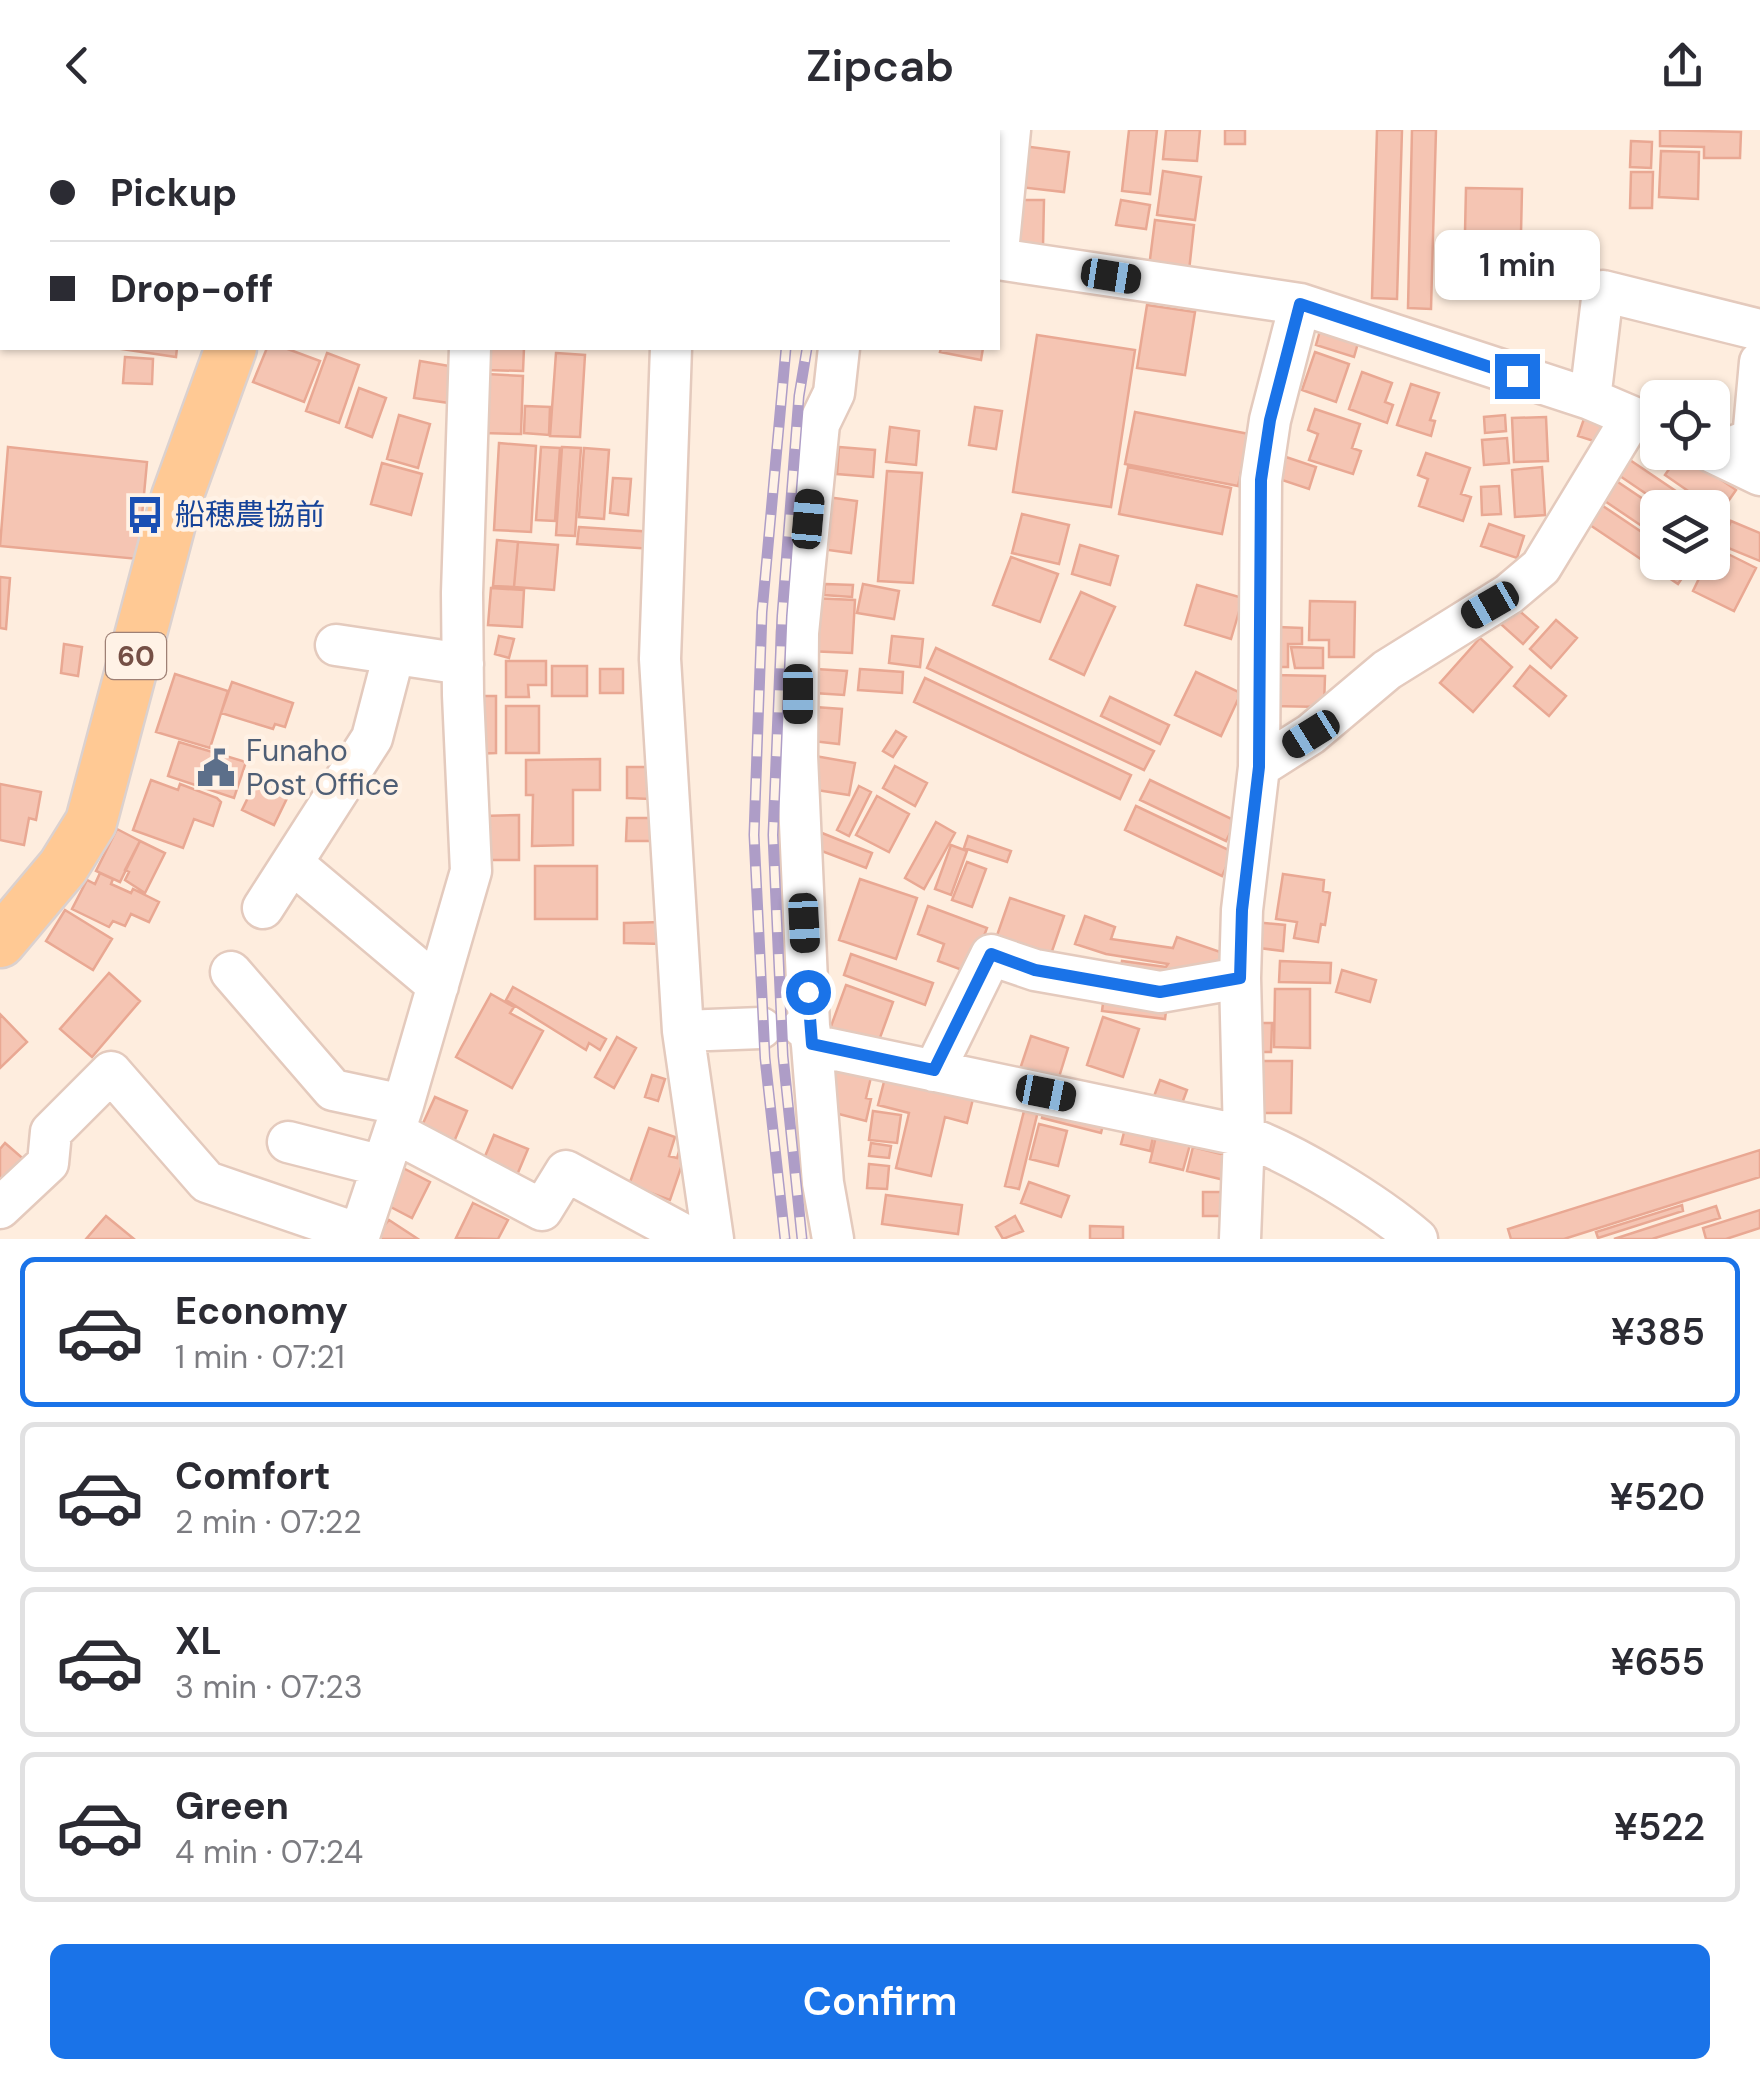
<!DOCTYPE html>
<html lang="en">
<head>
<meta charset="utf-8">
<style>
	body { margin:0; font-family:"DM Sans","Noto Sans JP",sans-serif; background:#f7f7f7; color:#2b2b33; height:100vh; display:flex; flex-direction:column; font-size:38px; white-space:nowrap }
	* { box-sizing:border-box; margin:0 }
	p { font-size:32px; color:#7c7c81 }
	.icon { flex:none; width:55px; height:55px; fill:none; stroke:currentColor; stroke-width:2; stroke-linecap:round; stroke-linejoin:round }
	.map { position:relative; height:1109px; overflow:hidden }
	.details { display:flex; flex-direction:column; background:#fff; flex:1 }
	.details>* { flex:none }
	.guide { position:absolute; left:0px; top:0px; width:1000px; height:220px; box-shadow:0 2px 8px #0004; display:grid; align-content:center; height:220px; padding:0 50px; background:#fff }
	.buttons { position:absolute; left:1640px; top:250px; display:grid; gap:20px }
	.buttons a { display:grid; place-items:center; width:90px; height:90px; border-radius:15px; background:#fff; box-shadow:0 2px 8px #0004; font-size:50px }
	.end { position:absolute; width:45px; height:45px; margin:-22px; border:12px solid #1a73e8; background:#fff; box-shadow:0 0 0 5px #fff }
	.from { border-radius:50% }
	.bubble { position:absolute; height:70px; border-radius:15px; background:#fff; box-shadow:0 2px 8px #0004; font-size:32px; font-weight:600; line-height:70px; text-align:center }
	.car { position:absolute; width:30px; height:60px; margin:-30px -15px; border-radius:12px; box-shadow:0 0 8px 2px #0007; background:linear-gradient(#222 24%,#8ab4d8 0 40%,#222 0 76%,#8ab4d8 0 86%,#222 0) }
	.guide b { display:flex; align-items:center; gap:35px; height:95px; font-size:38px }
	.guide b+b { border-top:2px solid #e1e1e2 }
	.guide i { width:25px; height:25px; background:#2b2b33 }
	ul { padding:18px 0 0; list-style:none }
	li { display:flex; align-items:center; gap:30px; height:150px; margin:0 20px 15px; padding:0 30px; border:5px solid #e1e1e2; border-radius:15px }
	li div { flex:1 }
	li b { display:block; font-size:38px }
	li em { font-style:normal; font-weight:600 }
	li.active { border-color:#1a73e8 }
	li>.icon { width:90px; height:90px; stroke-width:1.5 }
	.cta { display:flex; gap:20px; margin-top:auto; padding:20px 50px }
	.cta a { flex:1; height:115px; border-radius:15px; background:#1a73e8; color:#fff; font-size:40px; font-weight:600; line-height:115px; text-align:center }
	header { display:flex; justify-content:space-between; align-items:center; height:130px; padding:0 50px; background:#fff; font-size:45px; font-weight:600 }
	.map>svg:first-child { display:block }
	.building { fill:#f5c5b3; stroke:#e9a893; stroke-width:2.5 }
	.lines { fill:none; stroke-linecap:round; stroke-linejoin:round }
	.minor-casing { stroke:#e4cabd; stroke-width:45 }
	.major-casing { stroke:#dbd1cf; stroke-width:55 }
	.minor { stroke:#fff; stroke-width:40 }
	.major { stroke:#ffc994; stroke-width:50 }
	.rail-casing { stroke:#ae9dc7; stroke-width:11 }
	.rail { stroke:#fff2e6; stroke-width:8; stroke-dasharray:22; stroke-linecap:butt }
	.route { stroke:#1a73e8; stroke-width:12 }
	.labels { text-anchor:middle; stroke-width:9; stroke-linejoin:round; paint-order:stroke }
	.shield { fill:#fff2e6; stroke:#9e8075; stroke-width:2.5 }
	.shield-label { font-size:28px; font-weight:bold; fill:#754f45 }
	.transit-label { font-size:30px; fill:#164399; stroke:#fff2e6; text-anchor:start }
	.service-label { font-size:30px; fill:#4e5e75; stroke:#fff2e6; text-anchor:start }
</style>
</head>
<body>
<header><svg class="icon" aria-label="back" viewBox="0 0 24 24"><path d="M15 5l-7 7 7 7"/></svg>Zipcab<svg class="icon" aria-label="share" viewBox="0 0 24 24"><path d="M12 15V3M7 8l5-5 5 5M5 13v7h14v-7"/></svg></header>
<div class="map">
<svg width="1760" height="1109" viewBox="0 0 1760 1109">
	<rect width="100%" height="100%" fill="#feedde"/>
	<!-- building -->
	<path class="building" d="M1129 0H1157L1150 64 1122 61Z
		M1166 0H1200L1197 31 1163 29Z
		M1225 0H1245V14H1225Z
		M1377 0H1402L1397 169 1372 168Z
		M1412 0H1436L1431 179 1408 178Z
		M1660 0 1741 2 1740 28H1704V17L1660 16Z
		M1631 11 1652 12 1651 38 1630 37Z
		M1023 16 1069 22 1064 62 1019 57Z
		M1661 21 1699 22 1698 69 1659 67Z
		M1163 41 1201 47 1195 90 1157 85Z
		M1631 42H1653L1652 78H1630Z
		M1466 58 1522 59 1521 103 1465 102Z
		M1017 70H1044L1043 116H1015Z
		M1121 70 1150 75 1146 99 1116 95Z
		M1155 90 1194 95 1189 141 1149 137Z
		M1147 175 1195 182 1185 245 1137 238Z
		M1322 194 1360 206 1354 227 1316 215Z
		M1037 205 1135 220 1111 377 1013 362Z
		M115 218H177L176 227Z
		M267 218H285L320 231 304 272 253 252Z
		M487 218H524L523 241 486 240Z
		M941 218H983L981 230 940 222Z
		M1315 222 1349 234 1336 272 1302 260Z
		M327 223 359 235 339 293 306 281Z
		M556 223 585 225 580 307 550 306Z
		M125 227 153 229 152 254 123 253Z
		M420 231 455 237 449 273 414 268Z
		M1362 242 1392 253 1385 272 1393 275 1387 293 1349 279Z
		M487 244 523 246 521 304 484 303Z
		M1411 254 1439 263 1430 290 1435 291 1431 306 1397 295Z
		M359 258 386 268 372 307 346 297Z
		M525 276 550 277 549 305 524 303Z
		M975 277 1002 281 996 319 969 315Z
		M1315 279 1360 294 1352 318 1361 321 1353 344 1309 330 1318 304 1308 300Z
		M1135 282 1249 304 1238 356 1125 334Z
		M1586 283 1611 291 1603 314 1578 306Z
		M399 285 430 294 418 338 387 329Z
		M1505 285 1506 301 1485 303 1484 287Z
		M1546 287 1548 331 1514 332 1512 288Z
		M890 297 919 301 916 335 886 332Z
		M1507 308 1509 333 1484 335 1482 310Z
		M499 313 536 316 531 402 494 400Z
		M8 317 147 332 138 429 0 416Z
		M541 317 560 318 555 391 536 390Z
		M562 317 581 318 575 406 556 405Z
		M839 317 875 320 873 347 837 344Z
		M584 318 609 320 604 389 579 387Z
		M1681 322 1736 360 1720 383 1665 345Z
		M1426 323 1470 338 1461 364 1471 367 1463 391 1419 376 1428 349 1418 345Z
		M1277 324 1316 337 1309 359 1270 346Z
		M1624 326 1701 378H1667L1614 342Z
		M382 333 422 344 411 385 371 374Z
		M1128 337 1231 358 1222 404 1119 384Z
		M1542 337 1545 385 1515 387 1512 340Z
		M887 341 922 343 913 453 878 451Z
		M1603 342 1658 379V407L1590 361Z
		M613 348 631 349 628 385 610 383Z
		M1499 356 1501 384 1482 385 1481 357Z
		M1588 366 1658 413V432L1691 435 1678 454 1575 385Z
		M827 367 857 371 851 423 821 419Z
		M1022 384 1069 395 1059 434 1012 423Z
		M1731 391 1760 403V431L1721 415Z
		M1489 394 1524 406 1517 428 1481 416Z
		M579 397 654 402 653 419 577 414Z
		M497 410 518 412 514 457 493 456Z
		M518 412 558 415 554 460 514 457Z
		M1080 415 1118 426 1110 455 1072 444Z
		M1714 417 1756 438 1734 481 1693 461 1707 432H1712Z
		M1011 427 1058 444 1040 492 993 475Z
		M0 447 10 448 6 499 0 498Z
		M825 454 853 455 852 467 824 465Z
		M863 454 899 461 894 489 857 483Z
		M1197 455 1243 468 1231 509 1185 495Z
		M491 458 524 460 522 497 488 495Z
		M1081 462 1115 477 1084 545 1050 529Z
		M811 468 855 470 852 523 808 521Z
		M1310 471 1355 472 1354 527H1329V510H1309Z
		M1508 471 1538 497 1523 514 1493 487Z
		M1556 490 1577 508 1551 538 1530 519Z
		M1278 497 1302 498V514H1288V537H1271Z
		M499 506 514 509 509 528 495 524Z
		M892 506 923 509 920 537 889 533Z
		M1480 508 1512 537 1473 582 1440 553Z
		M64 514 82 517 78 546 61 543Z
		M1291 517 1323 518V538H1295Z
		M936 518 1154 621 1144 640 927 538Z
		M506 531H546V555H528L529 567H506Z
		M552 536H587V566H552Z
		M1530 536 1566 566 1549 586 1514 556Z
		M600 539H623V563H600Z
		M816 539 847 541 844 565 814 563Z
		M860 539 903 542 902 563 858 560Z
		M1196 542 1241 563 1221 606 1175 585Z
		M175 544 228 561 210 618 156 602Z
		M1271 545 1325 546 1324 577 1271 576Z
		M925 548 1131 645 1120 669 914 572Z
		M232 552 293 573 285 597 275 594 273 599 221 583Z
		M472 566H496V623L472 624Z
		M1110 567 1169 595 1160 614 1101 586Z
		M506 576H539V623H506Z
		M815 577 842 579 839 614 812 611Z
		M896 601 906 607 893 627 883 621Z
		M179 612 246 632 234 668 168 646Z
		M815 626 855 633 849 665 810 659Z
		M600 629V660H573V715L532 716 533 665H526V630Z
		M895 636 927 653 915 676 883 658Z
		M627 637H650V669L627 668Z
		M258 647 290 662 274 695 242 680Z
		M151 650 178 660 180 654 217 668 221 672 213 696 194 689 183 718 133 700Z
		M1150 650 1236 691 1226 711 1140 670Z
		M0 654 41 662 36 690 29 688 24 715 0 710Z
		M859 656 871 662 849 706 837 700Z
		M877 666 909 684 889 722 856 705Z
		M1136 676 1233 722 1222 746 1125 700Z
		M519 685V730H482V686Z
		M627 688H656L655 711H626Z
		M936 692 955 703 924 759 905 748Z
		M117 699 140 711 120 752 96 741Z
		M812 699 872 723 866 738 806 715Z
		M968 706 1011 721 1007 732 964 718Z
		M140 711 165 723 145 763 125 750 129 742 125 740Z
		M951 715 967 721 951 765 935 759Z
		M967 732 986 739 972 777 952 770Z
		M535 736H597V789H535Z
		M100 743 113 749 111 754 131 763 133 759 159 772 149 792 131 784 125 796 113 791 109 797 72 779 87 750 95 754Z
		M1283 744 1324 750 1323 761 1330 763 1325 795 1321 794 1318 812 1294 808 1297 792 1276 789Z
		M860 749 917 768 896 829 839 810Z
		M1010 768 1064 786 1048 833 994 814Z
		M928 776 987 798 970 843 938 831 944 814 918 804Z
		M65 780 112 809 93 840 46 811Z
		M1085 786 1115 797 1111 809 1173 818 1177 807 1229 825 1222 845H1120L1122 831 1166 837 1168 834 1106 824 1075 814Z
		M663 792V814L624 813V793Z
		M1254 792 1285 795 1283 821 1251 817Z
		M851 824 933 853 925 875 844 845Z
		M1280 831 1331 833 1330 853 1279 852Z
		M1342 840 1376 850 1370 872 1336 862Z
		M109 843 140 871 92 927 60 899Z
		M846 855 893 872 877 916 830 899Z
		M513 857 606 909 600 920 589 913 586 920 506 870Z
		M1275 859H1310V918L1274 917Z
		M491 864 514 877 510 883 543 901 512 958 456 927Z
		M1104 866 1167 874 1165 889 1102 881Z
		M0 884 27 912 0 938Z
		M1103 887 1139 899 1123 947 1087 935Z
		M1248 893H1272L1271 922H1248Z
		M1031 906 1068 918 1055 960 1017 948Z
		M617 907 636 918 614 958 595 947Z
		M831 928 873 939 866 968 871 969 866 991 831 982Z
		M1251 931H1292L1291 983H1251Z
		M886 944 974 965 967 993 945 987 931 1046 896 1038 909 983 878 975Z
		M652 945 665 949 658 971 645 967Z
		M1160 950 1187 960 1177 987 1150 977Z
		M435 967 467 981 453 1014 420 1000Z
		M1046 969 1106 983 1101 1003 1042 988Z
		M1026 973 1039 977 1019 1059 1005 1056Z
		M873 981 901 985 897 1013 869 1010Z
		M1128 987 1156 994 1150 1021 1121 1014Z
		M1039 994 1067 1001 1058 1036 1030 1029Z
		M649 998 675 1007 669 1026 677 1028 680 1018 687 1020 670 1070 629 1055Z
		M1157 1002 1191 1011 1183 1040 1150 1032Z
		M494 1005 528 1019 514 1052 480 1038Z
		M5 1013 27 1032 0 1062V1019Z
		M871 1013 891 1016 889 1028 869 1026Z
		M1193 1017 1229 1026 1224 1050 1187 1041Z
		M1760 1020V1047L1564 1109H1511L1508 1099Z
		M869 1034 889 1036 887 1059 867 1058Z
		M403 1038 430 1052 412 1088 385 1074Z
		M1029 1052 1069 1066 1061 1087 1021 1073Z
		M1203 1062H1226V1086H1203Z
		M886 1065 962 1075 958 1104 882 1094Z
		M473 1073 508 1090 498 1109 456 1108Z
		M1682 1075 1683 1081 1598 1108 1596 1102Z
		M1716 1076 1720 1088 1652 1109H1614Z
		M1760 1080V1098L1726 1109H1706L1703 1098Z
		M106 1086 134 1109H86Z
		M1015 1086 1023 1101 1003 1109 996 1097Z
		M389 1090 418 1109H372Z
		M1090 1096 1123 1097V1109H1090Z"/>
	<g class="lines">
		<!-- minor casing -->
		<g class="minor-casing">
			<path id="minor" d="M691 2V0
				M998 122 1010 0
				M998 129 1300 174 1590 269 1658 298
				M671 218 660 529 683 901 713 1109
				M1590 269 1603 161 1760 200
				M1712 322 1760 345
				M1717 323 1753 309 1760 232
				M336 515 463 534
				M1259 637 1311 604 1387 540 1509 464 1541 437 1632 287
				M292 733 438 856
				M263 778 372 608 394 524
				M231 842 333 960 403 975
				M809 896 797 626 798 503 819 294 834 263 839 218
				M803 897 809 896 812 915 823 1053 833 1109
				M683 901 761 898
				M812 915 1244 1006C1295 1024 1375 1073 1417 1109
				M934 941 991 825 1035 840 1160 862 1240 848
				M394 1002 542 1080 566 1041 692 1109
				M288 1012 382 1036
				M0 1078 48 1033 51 1002 111 942 207 1052 359 1104
				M358 1109 403 975 471 741 463 565 462 463 470 218
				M1240 1109 1244 1006 1240 848 1242 780 1259 637 1261 350 1270 290 1300 174"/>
		</g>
		<!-- major casing -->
		<g class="major-casing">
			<path id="major" d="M316 2V0
				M0 812 63 737 91 692 177 367 231 218"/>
		</g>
		<!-- minor -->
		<use href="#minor" class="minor"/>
		<!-- major -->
		<use href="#major" class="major"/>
		<!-- rail casing -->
		<g class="rail-casing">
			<path id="rail" d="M821 2V0
				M841 2V0
				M785 1109 765 928 754 705 762 482 786 218
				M802 1109 783 926 773 705 782 486 799 266 807 218"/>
		</g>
		<!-- rail -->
		<use href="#rail" class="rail"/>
	</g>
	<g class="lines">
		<!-- route -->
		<path class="route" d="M808 862 812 914 934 940 991 824 1035 840 1160 862 1240 848 1242 780 1259 637 1261 350 1270 290 1300 174 1517 246"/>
	</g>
	<!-- icons -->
	<defs>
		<g id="bus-bare" transform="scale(3)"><path d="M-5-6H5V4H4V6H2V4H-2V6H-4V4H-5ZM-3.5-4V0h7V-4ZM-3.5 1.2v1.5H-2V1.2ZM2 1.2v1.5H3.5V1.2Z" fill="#1a4fb4" stroke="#fff2e6" stroke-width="2.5" paint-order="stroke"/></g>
		<g id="civic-bare" transform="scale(3)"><path d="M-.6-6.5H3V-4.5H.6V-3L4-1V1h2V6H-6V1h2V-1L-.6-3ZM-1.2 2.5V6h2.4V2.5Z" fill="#5c6f8a" stroke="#fff2e6" stroke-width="2.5" paint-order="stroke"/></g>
	</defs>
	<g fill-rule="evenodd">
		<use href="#bus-bare" x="145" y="385"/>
		<use href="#civic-bare" x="216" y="638"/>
	</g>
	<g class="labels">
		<!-- shield labels -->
		<rect class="shield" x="106" y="503" width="60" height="46" rx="8"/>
		<g class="shield-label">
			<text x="136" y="536">60</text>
		</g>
		<!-- transit labels -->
		<g class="transit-label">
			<text x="175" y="395">船穂農協前</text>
		</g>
		<!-- service labels -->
		<g class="service-label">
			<text x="246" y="631">Funaho<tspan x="246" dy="34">Post Office</tspan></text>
		</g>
	</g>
</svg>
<div class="buttons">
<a><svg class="icon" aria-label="locate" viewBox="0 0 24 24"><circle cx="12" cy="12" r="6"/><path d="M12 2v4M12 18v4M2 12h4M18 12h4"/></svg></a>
<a><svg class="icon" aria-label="layers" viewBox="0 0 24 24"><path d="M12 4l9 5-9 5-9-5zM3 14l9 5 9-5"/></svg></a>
</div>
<i class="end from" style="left:808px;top:862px"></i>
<i class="end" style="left:1517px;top:246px"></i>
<div class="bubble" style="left:1435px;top:100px;width:165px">1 min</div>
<i class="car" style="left:1111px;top:146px;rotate:99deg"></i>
<i class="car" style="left:808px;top:389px;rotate:5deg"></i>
<i class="car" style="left:1490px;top:475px;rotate:240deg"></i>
<i class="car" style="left:798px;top:564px;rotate:180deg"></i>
<i class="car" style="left:1311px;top:604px;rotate:238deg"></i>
<i class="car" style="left:804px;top:793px;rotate:177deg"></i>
<i class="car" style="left:1046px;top:963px;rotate:101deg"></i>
<div class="guide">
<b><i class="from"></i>Pickup</b>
<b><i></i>Drop-off</b>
</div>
</div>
<section class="details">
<ul>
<li class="active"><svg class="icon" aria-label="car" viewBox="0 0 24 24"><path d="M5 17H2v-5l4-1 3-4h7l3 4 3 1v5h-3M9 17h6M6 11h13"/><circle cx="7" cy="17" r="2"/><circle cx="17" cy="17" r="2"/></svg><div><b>Economy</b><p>1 min · 07:21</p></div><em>¥385</em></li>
<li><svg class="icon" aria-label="car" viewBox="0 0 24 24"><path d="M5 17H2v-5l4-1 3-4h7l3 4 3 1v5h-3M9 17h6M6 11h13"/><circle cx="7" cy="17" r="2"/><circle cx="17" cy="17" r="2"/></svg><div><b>Comfort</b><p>2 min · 07:22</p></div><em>¥520</em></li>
<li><svg class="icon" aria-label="car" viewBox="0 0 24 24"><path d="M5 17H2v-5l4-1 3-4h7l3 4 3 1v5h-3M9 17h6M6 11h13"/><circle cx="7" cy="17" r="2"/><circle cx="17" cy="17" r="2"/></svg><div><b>XL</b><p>3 min · 07:23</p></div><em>¥655</em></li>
<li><svg class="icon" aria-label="car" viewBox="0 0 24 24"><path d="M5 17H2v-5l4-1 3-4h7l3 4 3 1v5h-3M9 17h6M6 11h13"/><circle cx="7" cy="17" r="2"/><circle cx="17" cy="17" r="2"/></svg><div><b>Green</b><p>4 min · 07:24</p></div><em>¥522</em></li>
</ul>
<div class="cta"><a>Confirm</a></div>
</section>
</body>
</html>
